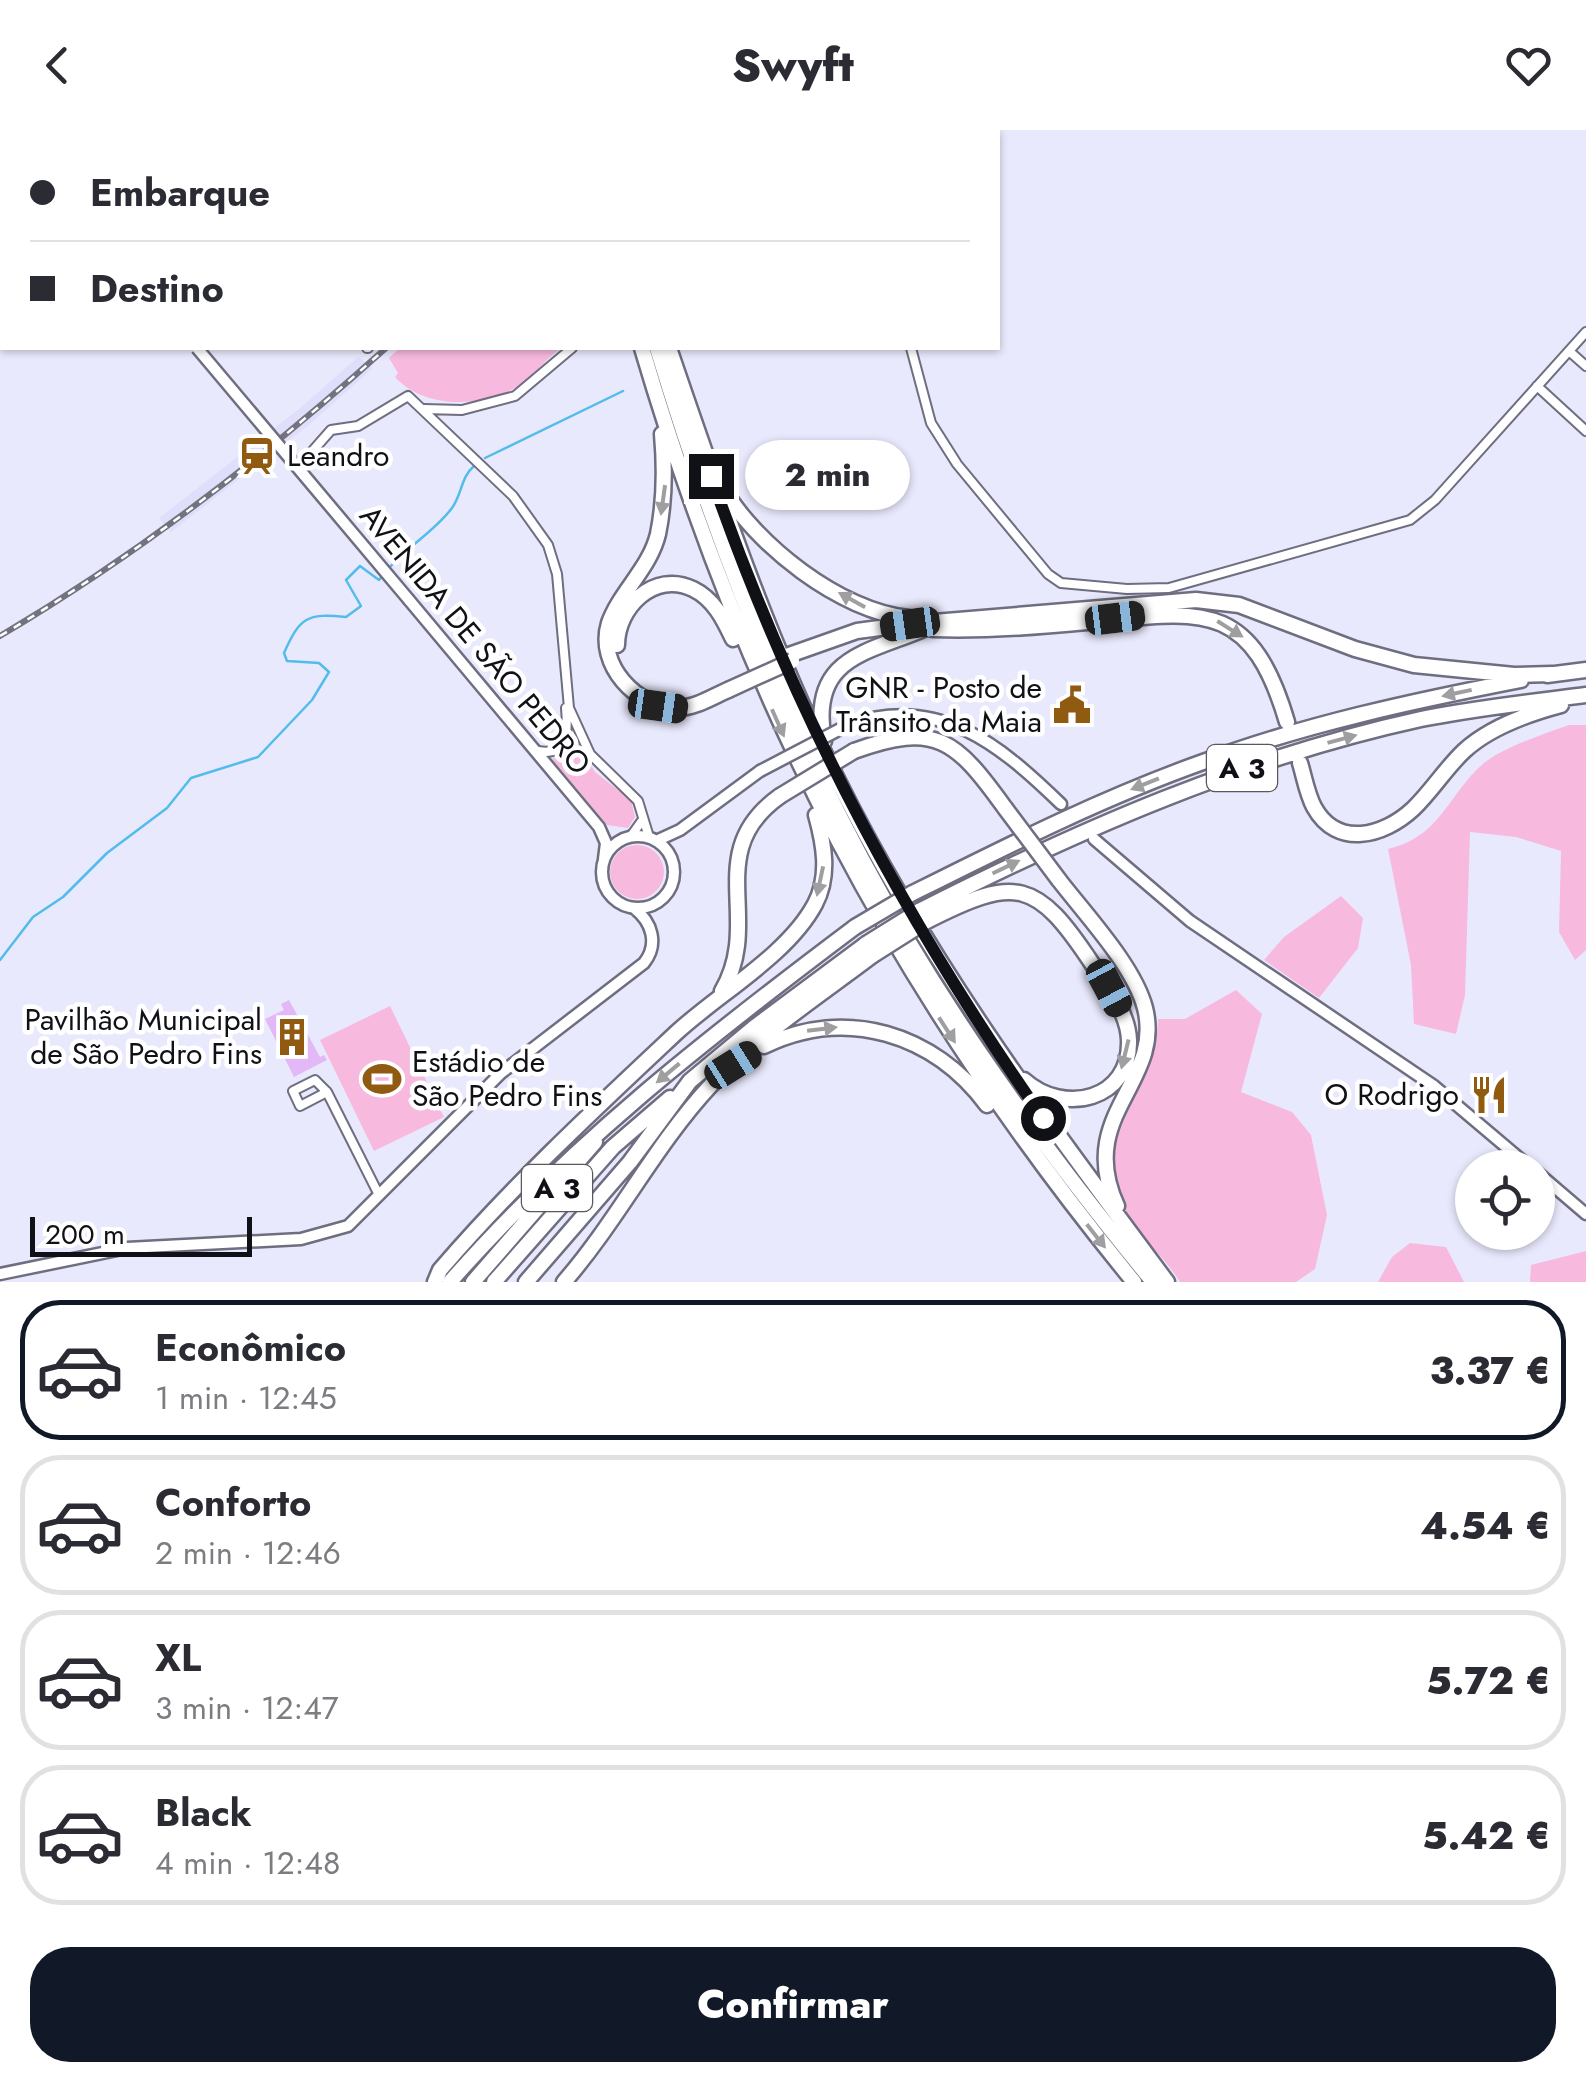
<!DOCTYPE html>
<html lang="pt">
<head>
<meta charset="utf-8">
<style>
	body { margin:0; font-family:Jost,sans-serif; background:#f7f7f7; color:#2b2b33; height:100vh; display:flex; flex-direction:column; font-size:38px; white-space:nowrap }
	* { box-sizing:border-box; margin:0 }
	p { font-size:32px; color:#7c7c81 }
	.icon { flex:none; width:55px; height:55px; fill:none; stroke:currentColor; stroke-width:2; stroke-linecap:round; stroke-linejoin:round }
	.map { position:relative; height:1152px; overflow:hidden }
	.side { display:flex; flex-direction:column; background:#fff; flex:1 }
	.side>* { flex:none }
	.hud { position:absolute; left:0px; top:0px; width:1000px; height:220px; box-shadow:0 2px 8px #0004; display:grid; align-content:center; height:220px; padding:0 30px; background:#fff }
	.fabs { position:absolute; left:1455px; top:1020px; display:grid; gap:20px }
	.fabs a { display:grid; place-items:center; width:100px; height:100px; border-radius:50%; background:#fff; box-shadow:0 2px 8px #0004; font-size:50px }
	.scale { position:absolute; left:30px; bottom:25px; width:222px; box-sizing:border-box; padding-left:10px; border:5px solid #101017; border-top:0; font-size:28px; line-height:35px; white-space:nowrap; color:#101017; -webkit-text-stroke:8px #fff; paint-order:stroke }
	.end { position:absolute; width:45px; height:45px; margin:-22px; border:12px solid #101017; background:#fff; box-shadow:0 0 0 5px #fff }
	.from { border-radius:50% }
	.bubble { position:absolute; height:70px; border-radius:35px; background:#fff; box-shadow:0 2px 8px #0004; font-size:32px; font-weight:800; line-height:70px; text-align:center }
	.car { position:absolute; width:30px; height:60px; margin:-30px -15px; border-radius:12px; box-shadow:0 0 8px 2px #0007; background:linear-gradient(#222 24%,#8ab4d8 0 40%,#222 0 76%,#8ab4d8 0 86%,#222 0) }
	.hud b { display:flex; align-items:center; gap:35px; height:95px; font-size:38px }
	.hud b+b { border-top:2px solid #e1e1e2 }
	.hud i { width:25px; height:25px; background:#2b2b33 }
	ul { padding:18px 0 0; list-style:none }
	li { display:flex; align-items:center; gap:30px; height:140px; margin:0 20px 15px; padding:0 10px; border:5px solid #e1e1e2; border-radius:40px }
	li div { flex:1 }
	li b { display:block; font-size:38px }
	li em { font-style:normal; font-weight:800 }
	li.selected { border-color:#111827 }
	li>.icon { width:90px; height:90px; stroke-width:1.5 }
	.button { display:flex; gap:20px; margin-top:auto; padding:20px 30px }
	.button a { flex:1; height:115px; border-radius:40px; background:#111827; color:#fff; font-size:40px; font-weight:800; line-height:115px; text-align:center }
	header { display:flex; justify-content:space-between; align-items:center; height:130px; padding:0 30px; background:#fff; font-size:45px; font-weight:800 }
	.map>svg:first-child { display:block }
	.built { fill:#dfdffb }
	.green { fill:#f8b9df }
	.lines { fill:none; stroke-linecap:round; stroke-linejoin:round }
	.stream { stroke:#52bcea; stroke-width:2.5 }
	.building { fill:#e2b9f6 }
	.secondary-tunnel { stroke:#c8c8da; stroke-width:10; stroke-dasharray:10 5; stroke-linecap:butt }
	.street-casing { stroke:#6e6e80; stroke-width:12 }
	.secondary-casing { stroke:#6e6e80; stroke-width:15 }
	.highway-casing { stroke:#6e6e80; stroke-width:19 }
	.street { stroke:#fff; stroke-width:8 }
	.secondary { stroke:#fff; stroke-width:10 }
	.highway { stroke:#fff; stroke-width:14 }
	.rail-casing { stroke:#737380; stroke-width:6 }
	.rail { stroke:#fff; stroke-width:2.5; stroke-dasharray:8; stroke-linecap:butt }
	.secondary-bridge-casing { stroke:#6e6e80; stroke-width:15; stroke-linecap:butt }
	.highway-bridge-casing { stroke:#6e6e80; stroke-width:19; stroke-linecap:butt }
	.secondary-bridge { stroke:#fff; stroke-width:10 }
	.highway-bridge { stroke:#fff; stroke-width:14 }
	.oneway { fill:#9f9fa2 }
	.route { stroke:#101017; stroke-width:12 }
	.labels { text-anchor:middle; stroke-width:9; stroke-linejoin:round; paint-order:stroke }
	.shield { fill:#fff; stroke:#58585d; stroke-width:2.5 }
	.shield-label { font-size:28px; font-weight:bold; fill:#101017 }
	.poi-label { font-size:30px; fill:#101017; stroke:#fff; text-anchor:end }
	.street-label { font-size:30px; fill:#101017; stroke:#fff }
</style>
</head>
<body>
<header><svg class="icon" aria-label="back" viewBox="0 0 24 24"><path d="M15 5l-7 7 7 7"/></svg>Swyft<svg class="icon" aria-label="heart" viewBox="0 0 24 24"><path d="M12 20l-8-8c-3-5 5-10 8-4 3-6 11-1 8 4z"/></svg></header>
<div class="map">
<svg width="1586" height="1152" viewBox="0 0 1586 1152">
	<rect width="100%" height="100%" fill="#e9e9fd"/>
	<!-- built -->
	<path class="built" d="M358 227 373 238 309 295 171 402 159 388 299 279Z"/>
	<!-- green -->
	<path class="green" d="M400 218H562C546 227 536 245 520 255 484 278 425 280 395 247L398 243 389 228Z
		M1569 595H1586V820L1575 830 1559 802 1561 721 1516 707 1470 702 1465 865 1456 904 1414 894 1411 835 1388 719C1442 706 1447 665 1484 633 1504 617 1544 604 1569 595Z
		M573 604 595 642 631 670 635 687 628 698 607 695 552 629 568 622Z
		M610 742a27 27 0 1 1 54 0a27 27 0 1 1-54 0Z
		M1341 766 1363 788 1358 818 1319 868 1264 830 1284 807Z
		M1236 860 1262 884 1241 962 1292 982 1311 1005 1327 1085 1315 1139 1296 1152H1180C1162 1123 1128 1096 1117 1065 1095 1005 1159 949 1158 889H1185Z
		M390 876 444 987 374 1021 320 910Z
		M1410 1113 1446 1117 1464 1152H1378L1392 1127Z
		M1586 1121V1152H1530L1531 1135Z"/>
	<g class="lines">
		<!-- stream -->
		<path class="stream" d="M937 2 944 0
			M485 328 623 261
			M389 438C409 415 434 402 452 378 462 364 461 347 474 336
			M0 830 33 787 63 767 107 723 167 678 191 648 258 627 312 570 329 542 319 533 287 531 284 523C300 487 307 483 346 487L361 476 346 450 360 436 379 450 384 444"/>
	</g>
	<!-- building -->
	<path class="building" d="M289 870 320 927 324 925 327 930 294 947 265 889 284 880 281 874Z"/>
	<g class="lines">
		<!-- secondary-tunnel -->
		<path class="secondary-tunnel" d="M1061 674 1091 706"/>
		<!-- street casing -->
		<g class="street-casing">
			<path id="street" d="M243 0 245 2
				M367 218H368
				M911 218 931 293 957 334 1048 444 1061 453 1127 459 1169 458 1410 390 1435 370 1586 202
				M1569 221 1586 236
				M1537 256 1586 301
				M424 279 462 280 515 266 572 218
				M309 325 331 300 358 296 408 266 513 366 548 415 557 444 569 578 590 624 638 671 649 707
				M538 621C569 627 568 601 566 578
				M631 706 641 692
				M327 962 300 976 293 961 315 950 327 962 379 1065"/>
		</g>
		<!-- secondary casing -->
		<g class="secondary-casing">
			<path id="secondary" d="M0 13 2 15
				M409 470 599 697 606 713 604 729
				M850 594C940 564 1000 615 1061 674
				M602 742a36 36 0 1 1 72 0a36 36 0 1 1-72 0Z
				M1094 709 1190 791 1434 956 1531 1038
				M656 711 680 700 760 641
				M1538 1043 1586 1084
				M0 1144 127 1118 301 1109 348 1096 501 943 644 833C659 814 652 792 634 778"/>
		</g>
		<!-- highway casing -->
		<g class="highway-casing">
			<path id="highway" d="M583 0V2
				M598 0V2
				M642 218C748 577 896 862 1134 1152
				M657 218C710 394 775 566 862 729 943 881 1044 1019 1153 1152
				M669 218C719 364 767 508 836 647 928 833 1044 987 1167 1152
				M662 304C665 338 665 370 658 404 650 438 620 462 609 493 596 535 637 578 677 578 695 578 712 567 728 560
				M721 355C754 414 841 482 909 488
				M933 499C984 501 1036 497 1087 492 1198 482 1250 466 1287 592
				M617 515C617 478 654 440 693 459 714 469 724 490 733 509
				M789 525 857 501 910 494 1196 470 1239 475 1355 519 1414 535 1514 545 1552 544
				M1547 545 1586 540
				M824 611C808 526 869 523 926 498
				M854 621C936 591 956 610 1005 678
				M1300 633C1304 646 1307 664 1314 677 1337 719 1384 706 1413 679 1431 662 1445 639 1464 621 1490 597 1527 584 1561 575
				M1059 750C1086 785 1134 836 1145 878 1164 953 1075 985 1117 1076
				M911 764C1007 716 1102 668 1203 632 1306 594 1413 571 1521 550
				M919 781C1081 699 1243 628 1421 589 1475 578 1531 572 1586 565
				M925 792C1017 745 1036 749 1093 835 1108 857 1128 883 1129 910 1131 970 1064 986 1024 950
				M722 861C764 790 701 722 780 666
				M764 916C846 876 934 904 987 975
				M435 1152 440 1140C513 1055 595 979 676 903 718 864 788 825 815 774 830 746 824 714 816 685
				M450 1152C570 1015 710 906 855 797
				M473 1152 595 1012
				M494 1152 613 1017 670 968
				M526 1152 630 1032 690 951 756 896 866 814
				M564 1152C618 1090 655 1015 711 955 759 905 819 866 873 825"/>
		</g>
		<!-- street -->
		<use href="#street" class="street"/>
		<!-- secondary -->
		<use href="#secondary" class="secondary"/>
		<!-- highway -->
		<use href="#highway" class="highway"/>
		<!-- rail casing -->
		<g class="rail-casing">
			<path id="rail" d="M613 2 616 0
				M0 506C139 424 266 326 386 218"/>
		</g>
		<!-- rail -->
		<use href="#rail" class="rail"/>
		<!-- secondary-bridge casing -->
		<g class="secondary-bridge-casing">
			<path id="secondary-bridge" d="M197 218 409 470
				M760 641 850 594"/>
		</g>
		<!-- highway-bridge casing -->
		<g class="highway-bridge-casing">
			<path id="highway-bridge" d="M728 560 792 531
				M780 666 854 621
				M1005 678 1059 750
				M855 797 911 764
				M866 814 919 781
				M873 825 925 792"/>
		</g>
		<!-- secondary-bridge -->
		<use href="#secondary-bridge" class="secondary-bridge"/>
		<!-- highway-bridge -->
		<use href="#highway-bridge" class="highway-bridge"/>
	</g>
	<!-- one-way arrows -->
	<defs><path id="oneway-solid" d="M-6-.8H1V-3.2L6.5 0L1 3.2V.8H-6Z" transform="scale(2.5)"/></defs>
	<g class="oneway">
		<use href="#oneway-solid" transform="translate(663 370) rotate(98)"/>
		<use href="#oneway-solid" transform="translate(852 470) rotate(-151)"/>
		<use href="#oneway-solid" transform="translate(1230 499) rotate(32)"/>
		<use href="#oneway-solid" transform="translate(1457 563) rotate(168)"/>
		<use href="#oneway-solid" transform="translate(778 593) rotate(66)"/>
		<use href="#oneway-solid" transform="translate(1342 609) rotate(-15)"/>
		<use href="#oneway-solid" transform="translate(1145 654) rotate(158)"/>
		<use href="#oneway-solid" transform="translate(1006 737) rotate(-26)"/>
		<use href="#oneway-solid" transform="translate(820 751) rotate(102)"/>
		<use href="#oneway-solid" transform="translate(822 899) rotate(-7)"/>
		<use href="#oneway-solid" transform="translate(947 900) rotate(57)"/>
		<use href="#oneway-solid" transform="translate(1125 924) rotate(104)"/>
		<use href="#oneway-solid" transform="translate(668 943) rotate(140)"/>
		<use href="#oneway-solid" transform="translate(1096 1106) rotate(52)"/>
	</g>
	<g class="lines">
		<!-- route -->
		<path class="route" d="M711 346C791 577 903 789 1043 988"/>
	</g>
	<!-- icons -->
	<defs>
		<g id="station-bare" transform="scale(3)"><path d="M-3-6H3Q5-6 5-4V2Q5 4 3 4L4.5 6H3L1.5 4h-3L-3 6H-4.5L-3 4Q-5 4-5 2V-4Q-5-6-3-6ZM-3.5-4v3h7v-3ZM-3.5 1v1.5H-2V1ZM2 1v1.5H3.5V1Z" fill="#905a10" stroke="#fff" stroke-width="2.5" paint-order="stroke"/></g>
		<g id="civic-bare" transform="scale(3)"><path d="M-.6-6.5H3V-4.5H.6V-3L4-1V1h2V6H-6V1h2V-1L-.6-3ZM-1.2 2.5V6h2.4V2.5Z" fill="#905a10" stroke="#fff" stroke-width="2.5" paint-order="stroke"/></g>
		<g id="building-bare" transform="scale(3)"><path d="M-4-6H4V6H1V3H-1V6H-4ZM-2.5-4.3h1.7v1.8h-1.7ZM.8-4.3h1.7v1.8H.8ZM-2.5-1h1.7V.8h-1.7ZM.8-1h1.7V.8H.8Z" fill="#905a10" stroke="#fff" stroke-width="2.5" paint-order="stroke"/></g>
		<g id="stadium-bare" transform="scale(3)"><path d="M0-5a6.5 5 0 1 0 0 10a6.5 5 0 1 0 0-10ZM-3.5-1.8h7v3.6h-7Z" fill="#905a10" stroke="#fff" stroke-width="2.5" paint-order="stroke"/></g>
		<g id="restaurant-bare" transform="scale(3)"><path d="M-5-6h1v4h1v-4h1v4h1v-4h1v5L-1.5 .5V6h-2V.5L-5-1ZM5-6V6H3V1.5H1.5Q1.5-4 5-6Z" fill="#905a10" stroke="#fff" stroke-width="2.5" paint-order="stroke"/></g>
	</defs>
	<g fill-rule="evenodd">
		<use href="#station-bare" x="257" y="326"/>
		<use href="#civic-bare" x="1072" y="575"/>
		<use href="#building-bare" x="292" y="907"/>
		<use href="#stadium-bare" x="382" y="949"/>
		<use href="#restaurant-bare" x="1489" y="965"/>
	</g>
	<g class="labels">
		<!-- shield labels -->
		<g class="shield">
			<rect x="1207" y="615" width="70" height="46" rx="8"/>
			<rect x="522" y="1035" width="70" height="46" rx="8"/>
		</g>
		<g class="shield-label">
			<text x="1242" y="648">A 3</text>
			<text x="557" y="1068">A 3</text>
		</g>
		<!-- poi labels -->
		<g class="poi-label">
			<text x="287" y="336" text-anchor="start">Leandro</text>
			<text x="1042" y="568">GNR - Posto de<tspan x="1042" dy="34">Trânsito da Maia</tspan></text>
			<text x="262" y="900">Pavilhão Municipal<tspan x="262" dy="34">de São Pedro Fins</tspan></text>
			<text x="412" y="942" text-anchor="start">Estádio de<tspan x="412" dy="34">São Pedro Fins</tspan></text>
			<text x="1459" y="975">O Rodrigo</text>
		</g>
		<!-- street labels -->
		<g class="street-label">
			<text transform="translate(475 510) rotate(50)" y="10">AVENIDA DE SÃO PEDRO</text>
		</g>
	</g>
</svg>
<div class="fabs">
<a><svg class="icon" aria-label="locate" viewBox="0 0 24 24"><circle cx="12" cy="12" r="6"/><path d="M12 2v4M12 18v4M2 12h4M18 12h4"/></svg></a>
</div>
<div class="scale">200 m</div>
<i class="end from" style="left:1043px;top:988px"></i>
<i class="end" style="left:711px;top:346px"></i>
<div class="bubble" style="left:745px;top:310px;width:165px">2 min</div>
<i class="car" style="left:1115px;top:488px;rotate:83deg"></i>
<i class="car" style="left:910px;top:494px;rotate:262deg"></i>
<i class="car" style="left:658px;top:576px;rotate:98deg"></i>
<i class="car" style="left:1109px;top:858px;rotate:152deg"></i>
<i class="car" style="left:733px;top:935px;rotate:58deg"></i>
<div class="hud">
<b><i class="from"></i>Embarque</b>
<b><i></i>Destino</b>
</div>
</div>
<section class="side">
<ul>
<li class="selected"><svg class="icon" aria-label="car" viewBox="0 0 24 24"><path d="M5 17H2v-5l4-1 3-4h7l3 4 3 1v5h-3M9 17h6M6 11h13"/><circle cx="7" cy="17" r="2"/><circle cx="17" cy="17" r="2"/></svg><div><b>Econômico</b><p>1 min · 12:45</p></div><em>3.37 €</em></li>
<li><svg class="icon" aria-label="car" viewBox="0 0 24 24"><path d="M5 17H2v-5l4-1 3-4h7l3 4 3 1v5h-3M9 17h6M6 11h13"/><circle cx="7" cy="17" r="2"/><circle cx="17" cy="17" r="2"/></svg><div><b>Conforto</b><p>2 min · 12:46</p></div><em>4.54 €</em></li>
<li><svg class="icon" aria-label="car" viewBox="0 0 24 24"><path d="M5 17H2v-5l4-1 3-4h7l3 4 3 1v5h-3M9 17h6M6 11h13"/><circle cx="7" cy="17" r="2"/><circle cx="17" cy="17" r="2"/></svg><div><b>XL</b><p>3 min · 12:47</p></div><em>5.72 €</em></li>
<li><svg class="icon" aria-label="car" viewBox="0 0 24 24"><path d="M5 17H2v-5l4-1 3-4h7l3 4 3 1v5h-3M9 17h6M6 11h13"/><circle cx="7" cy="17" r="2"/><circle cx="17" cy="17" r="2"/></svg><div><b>Black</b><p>4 min · 12:48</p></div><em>5.42 €</em></li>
</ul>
<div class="button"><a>Confirmar</a></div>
</section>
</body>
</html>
